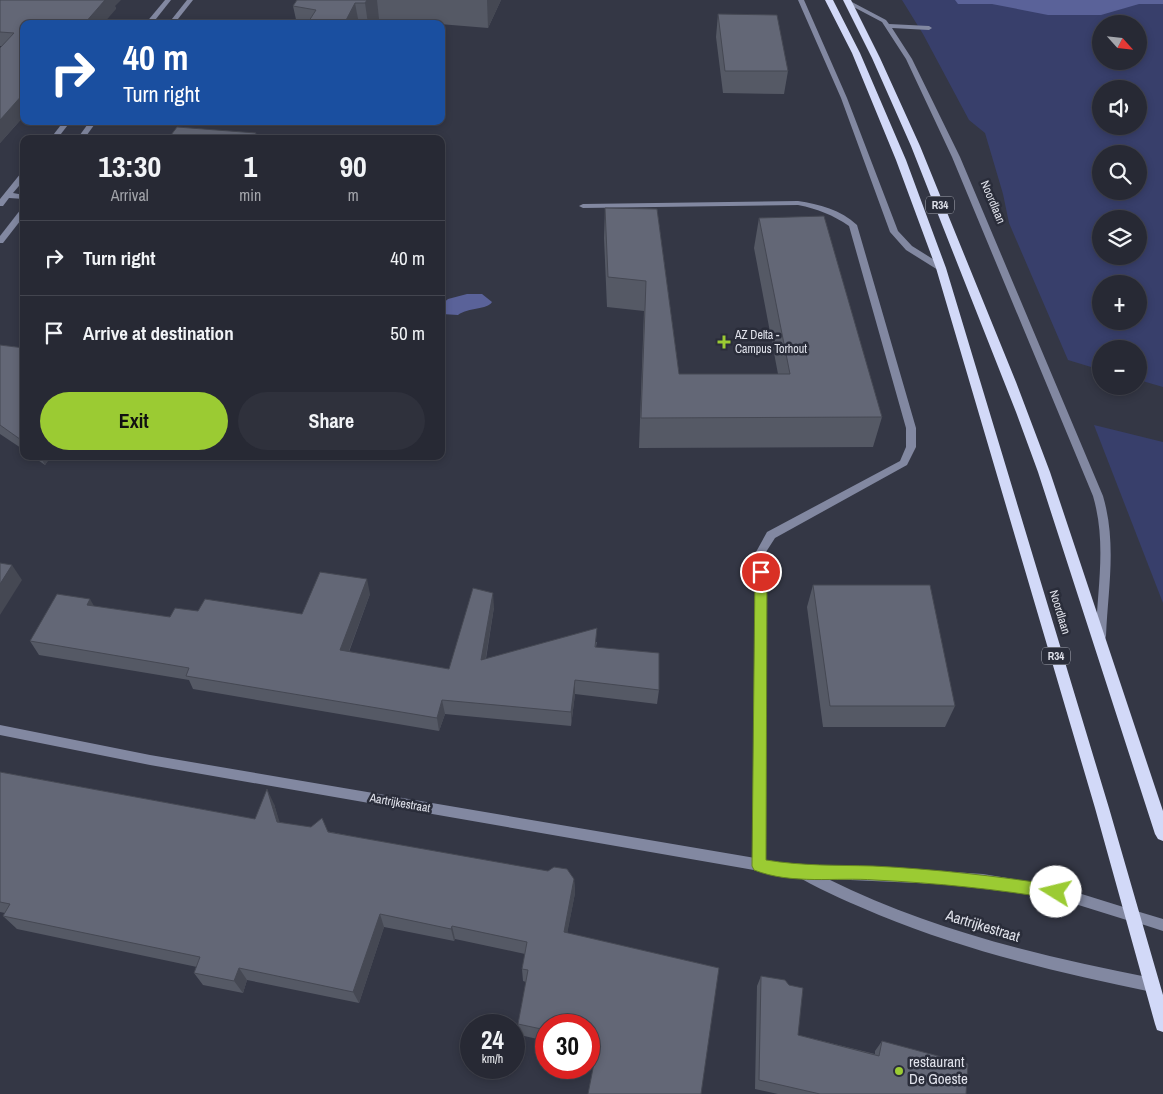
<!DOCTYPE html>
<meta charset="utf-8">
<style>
body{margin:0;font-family:"Archivo Narrow",sans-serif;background:#2f313c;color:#f1f3f6;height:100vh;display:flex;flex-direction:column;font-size:19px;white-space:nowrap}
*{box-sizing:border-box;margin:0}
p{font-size:16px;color:#a4a6ac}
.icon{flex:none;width:28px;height:28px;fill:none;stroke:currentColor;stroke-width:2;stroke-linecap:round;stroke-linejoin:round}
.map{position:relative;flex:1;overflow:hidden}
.details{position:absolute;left:20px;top:135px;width:425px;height:325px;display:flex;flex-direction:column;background:#272934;border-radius:10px;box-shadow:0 2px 8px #0003,0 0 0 1px #43454f}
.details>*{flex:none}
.top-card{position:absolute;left:20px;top:20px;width:425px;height:105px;border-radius:10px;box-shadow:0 2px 8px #0003,0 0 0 1px #43454f;background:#1a4fa0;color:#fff;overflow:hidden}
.needle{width:32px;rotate:117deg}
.controls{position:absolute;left:1092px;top:15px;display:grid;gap:10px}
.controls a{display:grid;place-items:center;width:55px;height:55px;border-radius:50%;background:#272934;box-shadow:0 2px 8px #0003,0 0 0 1px #43454f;font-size:25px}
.speed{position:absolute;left:460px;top:1014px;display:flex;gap:10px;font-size:25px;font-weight:700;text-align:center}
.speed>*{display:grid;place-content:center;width:65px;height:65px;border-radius:50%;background:#272934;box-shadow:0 2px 8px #0003,0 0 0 1px #43454f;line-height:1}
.speed small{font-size:12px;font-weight:400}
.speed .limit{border:8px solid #d22;background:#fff;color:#111}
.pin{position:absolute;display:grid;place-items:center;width:42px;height:42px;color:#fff;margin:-21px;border:2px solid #fff;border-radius:50%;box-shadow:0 1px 5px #0007}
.me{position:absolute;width:55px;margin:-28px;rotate:279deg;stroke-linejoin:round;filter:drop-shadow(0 0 4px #0008)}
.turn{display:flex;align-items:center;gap:18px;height:105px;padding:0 20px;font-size:22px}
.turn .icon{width:65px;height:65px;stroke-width:2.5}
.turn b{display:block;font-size:35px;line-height:42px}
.eta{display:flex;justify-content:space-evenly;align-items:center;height:85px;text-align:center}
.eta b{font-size:30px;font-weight:800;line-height:35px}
.primary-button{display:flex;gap:10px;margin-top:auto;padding:10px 20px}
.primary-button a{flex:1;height:58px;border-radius:30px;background:#9bcb33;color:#111;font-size:20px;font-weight:800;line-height:58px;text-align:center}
.primary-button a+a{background:#2f313c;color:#f1f3f6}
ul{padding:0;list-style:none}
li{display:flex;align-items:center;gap:15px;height:75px;padding:0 20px;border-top:1px solid #43454f}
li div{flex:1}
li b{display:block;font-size:19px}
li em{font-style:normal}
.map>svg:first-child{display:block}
.green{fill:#383f6b;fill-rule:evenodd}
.water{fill:#5a6299}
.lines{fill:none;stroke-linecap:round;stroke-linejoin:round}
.service{fill:#8288a1;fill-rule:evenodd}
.minor{fill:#8288a1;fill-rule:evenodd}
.tertiary{fill:#8288a1;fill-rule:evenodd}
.primary{fill:#d2d9f8;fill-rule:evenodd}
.wall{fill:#555965}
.shaded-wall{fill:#454853}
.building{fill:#636776;stroke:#454853}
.route{fill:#9bcb33;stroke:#658421}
.poi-dot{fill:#9bcb33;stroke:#2a2d3a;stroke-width:2}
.labels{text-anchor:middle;stroke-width:5;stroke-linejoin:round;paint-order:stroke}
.shield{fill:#2a2d3a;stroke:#a9acb6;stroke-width:1}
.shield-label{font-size:11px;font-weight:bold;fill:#e0e2eb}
.street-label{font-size:12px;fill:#e0e2eb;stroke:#2a2d3a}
.poi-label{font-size:12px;fill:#e0e2eb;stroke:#2a2d3a;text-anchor:start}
.near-street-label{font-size:15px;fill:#e0e2eb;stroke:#2a2d3a}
.near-poi-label{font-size:15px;fill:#e0e2eb;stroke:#2a2d3a;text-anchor:start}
</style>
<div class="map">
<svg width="1163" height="1094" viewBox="0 0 1163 1094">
<rect width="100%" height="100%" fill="#343745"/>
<!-- green -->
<g class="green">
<path d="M902,0H1163V387L1139,380V349H1101V370L1068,360L1009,223L1003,194L985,133L969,120L923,34ZM1101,24H1139V61H1101ZM1101,89H1139V126H1101ZM1101,154H1139V191H1101ZM1101,219H1139V256H1101ZM1101,284H1139V321H1101Z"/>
<path d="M1094,425L1163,442V603Z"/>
</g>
<!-- water -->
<g class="water">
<path d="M955,0H1163V4H1139L1101,15H1048L992,4H958Z"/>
<path d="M467,294H482L492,302C487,310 469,307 458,315L442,314L441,305L448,299Z"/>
</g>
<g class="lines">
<!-- service -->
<path class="service" d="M798,201C819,204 841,210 857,225L916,428V447L907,465L775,538L766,552L765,866L763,870L759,872L755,870L753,866L756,552L767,532L900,461L906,447V428L849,226C833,215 818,209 798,205L583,208L579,206L583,204Z"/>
<!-- minor -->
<g class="minor">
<path d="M165,0H171L152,24H145Z"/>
<path d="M187,0H193L174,24H168Z"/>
<path d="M798,0H804L847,98L898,231L912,246L944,266V270H938L906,250L890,232L841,98Z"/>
<path d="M846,1H850L886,20L889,24L929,26L932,28L929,30L892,28L912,59L960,157L1103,496C1117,544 1108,588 1106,636L1105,639L1101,640L1097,639L1096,636C1097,588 1107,544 1093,496L952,157L906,59L882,22L846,3Z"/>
<path d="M64,121H71L57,139H50Z"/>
<path d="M90,121H97L84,139H77Z"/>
<path d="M21,173H24V180L13,193L24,195V199L9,198L3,206H0V199Z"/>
<path d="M21,209H24V216L3,243H0V236Z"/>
<path d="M0,725L150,755L802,866L923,870L983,874L1056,886L1133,910L1137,912L1139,916L1137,920L1133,922L1056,898L983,886L828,879C931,930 1040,956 1152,978L1157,980L1159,985L1157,990L1152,992C1059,973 967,951 879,915C853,904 825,892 800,878L150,765L0,735Z"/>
</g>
<!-- tertiary -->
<path class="tertiary" d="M1133,910L1163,919V931L1129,920L1127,916L1129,912Z"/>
<!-- primary -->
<g class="primary">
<path d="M825,0H833L860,53L906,160L946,268L1109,808L1163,995V1032L1157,1030L1155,1024L1095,808L936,268L896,160L852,53Z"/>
<path d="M843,0H851L880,58L920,146L1016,382L1050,472L1163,811V841L1158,839L1155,834L1038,472L1016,412L911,146L872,58Z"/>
</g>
</g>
<!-- wall -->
<g class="wall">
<path d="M0,0L115,6L116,9L24,24V116L0,143L1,46H0Z"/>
<path d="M297,0H501L488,28L379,19L377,24H297L293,6Z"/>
<path d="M718,14L788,71L784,94L723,93L716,37Z"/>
<path d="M605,208L657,209L679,374H778L754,248L759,218L882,417L873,447L639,448L644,311L607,307L604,238Z"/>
<path d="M0,345L24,348V450L0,434Z"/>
<path d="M32,456H51L45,465Z"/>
<path d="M813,585L955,706L945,727H823L807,607Z"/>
<path d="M370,594L349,652L449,669L494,607L486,659L597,642L596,647L659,690L657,704L575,694L571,726L445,714L439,731L193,689L189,680L39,655L30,641L94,606L170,617L198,611L302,614Z"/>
<path d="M0,772L255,819L274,804L279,822L574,879L575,893L567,933L719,968L593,1068L589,1067V1025H546V1041L520,1035L518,1024L526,982L523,981L522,969L525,954L455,939L454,941L384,927L359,1003L247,980L243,993L203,985L194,973L197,967L17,929L3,916L5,913L0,912Z"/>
<path d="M761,976L798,1035L875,1054V1051L882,1041L966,1094H778L755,1089L757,986Z"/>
</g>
<!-- shaded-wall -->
<g class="shaded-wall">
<path d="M105,0H121L115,6L116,9L103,24H84Z"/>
<path d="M367,0H377L379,19L377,24H368L365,3Z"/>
<path d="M487,0H501L488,28Z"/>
<path d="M355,3L359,24H344Z"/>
<path d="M24,93V116L0,143V120Z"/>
<path d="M256,133L258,139H253Z"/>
<path d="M40,456H51L45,465Z"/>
<path d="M12,565L22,580L0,615V584Z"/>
<path d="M367,579L370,594L344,664L340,650Z"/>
<path d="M493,593L494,607L483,674L481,660Z"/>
<path d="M90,599L98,613L87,605Z"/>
<path d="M575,680V694L571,726V712Z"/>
<path d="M442,700L445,714L439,731L437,718Z"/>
<path d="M267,789L274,804L284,836L277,822Z"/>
<path d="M574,879L575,893L565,945L564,932Z"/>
<path d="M380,914L384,927L359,1003L353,992Z"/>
<path d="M452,926L455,939L454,941L451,929Z"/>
<path d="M239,968L247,980L243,993L234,981Z"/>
</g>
<!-- building -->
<g class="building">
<path d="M0,0H105L84,24H24V93L0,120V48L14,33L0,32Z"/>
<path d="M297,0H367L365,3H355L344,24H307L316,10L293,6Z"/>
<path d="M718,14L777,15L788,71H725Z"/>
<path d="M177,127L256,133L253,139H168Z"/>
<path d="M605,208L657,209L679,374H790L759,218L824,216L882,417L641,418L646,281L608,277Z"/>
<path d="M0,345L24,348V442L0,425Z"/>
<path d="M0,563L12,565L0,584Z"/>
<path d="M320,572L367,579L340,650L449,669L473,588L493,593L481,660L597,628L595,647L659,653V690L575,680L571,712L442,700L437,718L186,676L189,668L30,641L57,594L90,599L87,605L170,617L175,608L198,611L205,599L302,614Z"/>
<path d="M813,585H930L955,706H830Z"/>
<path d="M0,772L255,819L267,789L277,822L311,827L322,818L328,832L548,871L554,867L567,869L574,879L564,932L719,968L701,1094H588L595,1058L589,1056V1025H546V1030L518,1024L528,970L522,969L527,942L452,926L451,929L380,914L353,992L239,968L234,981L194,973L200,957L3,916L10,904L0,902Z"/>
<path d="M761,976L785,980L789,985L803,988L798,1035L879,1056L882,1041L968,1064L966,1094H820L759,1080Z"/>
</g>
<!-- route -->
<path class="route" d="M761,567L767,572L766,860C802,866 837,865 873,866C935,869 995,876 1056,885L1061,887L1063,892L1061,897L1056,899C996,889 936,883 875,880C836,877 792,885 754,870L752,866L755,572Z"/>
<!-- markers -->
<g class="poi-dot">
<path d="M721.5 334.5h5v5h5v5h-5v5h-5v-5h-5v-5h5z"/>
<circle cx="899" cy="1071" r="5"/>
</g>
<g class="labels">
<!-- shield labels -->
<g class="shield">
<rect x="926" y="196.5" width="28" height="17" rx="4"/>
<rect x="1042" y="647.5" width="28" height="17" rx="4"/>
</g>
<g class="shield-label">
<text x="940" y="209">R34</text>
<text x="1056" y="660">R34</text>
</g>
<!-- street labels -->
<g class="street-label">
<text transform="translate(993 202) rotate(67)" y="4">Noordlaan</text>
<text transform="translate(1060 612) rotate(73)" y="4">Noordlaan</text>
<text transform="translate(400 803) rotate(10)" y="4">Aartrijkestraat</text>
</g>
<!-- poi labels -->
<g class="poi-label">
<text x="735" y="339">AZ Delta -<tspan x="735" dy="14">Campus Torhout</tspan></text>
</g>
<!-- near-street labels -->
<g class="near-street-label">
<text transform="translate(983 926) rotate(17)" y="5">Aartrijkestraat</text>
</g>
<!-- near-poi labels -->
<g class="near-poi-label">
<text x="909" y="1067">restaurant<tspan x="909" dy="17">De Goeste</tspan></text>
</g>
</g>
</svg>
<div class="controls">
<a><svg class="needle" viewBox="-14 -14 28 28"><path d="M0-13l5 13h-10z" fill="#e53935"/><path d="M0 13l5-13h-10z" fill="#a4a6ac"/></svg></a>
<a><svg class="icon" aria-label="sound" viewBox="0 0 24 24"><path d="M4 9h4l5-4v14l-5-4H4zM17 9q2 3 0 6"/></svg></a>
<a><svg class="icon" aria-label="search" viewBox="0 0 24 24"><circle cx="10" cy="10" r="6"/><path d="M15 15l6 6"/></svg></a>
<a><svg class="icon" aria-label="layers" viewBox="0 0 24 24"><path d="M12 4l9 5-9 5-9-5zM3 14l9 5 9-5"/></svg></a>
<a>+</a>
<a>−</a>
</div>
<div class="speed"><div>24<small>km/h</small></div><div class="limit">30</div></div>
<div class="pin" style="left:761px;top:572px;background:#d93025"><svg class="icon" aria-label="arrive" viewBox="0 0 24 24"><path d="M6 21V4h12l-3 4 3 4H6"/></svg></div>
<svg class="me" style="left:1056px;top:892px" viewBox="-20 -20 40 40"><circle r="19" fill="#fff"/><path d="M0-13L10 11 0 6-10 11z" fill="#9bcb33"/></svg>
<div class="top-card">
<div class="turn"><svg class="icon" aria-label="right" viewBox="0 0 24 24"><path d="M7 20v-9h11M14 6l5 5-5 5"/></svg><div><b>40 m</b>Turn right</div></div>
</div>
<section class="details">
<div class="eta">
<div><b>13:30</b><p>Arrival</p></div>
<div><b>1</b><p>min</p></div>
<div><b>90</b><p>m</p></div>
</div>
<ul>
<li><svg class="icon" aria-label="right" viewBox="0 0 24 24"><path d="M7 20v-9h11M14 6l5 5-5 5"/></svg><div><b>Turn right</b></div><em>40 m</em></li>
<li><svg class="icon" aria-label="arrive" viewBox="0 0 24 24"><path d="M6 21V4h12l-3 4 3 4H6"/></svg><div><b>Arrive at destination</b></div><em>50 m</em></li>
</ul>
<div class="primary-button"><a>Exit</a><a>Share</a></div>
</section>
</div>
